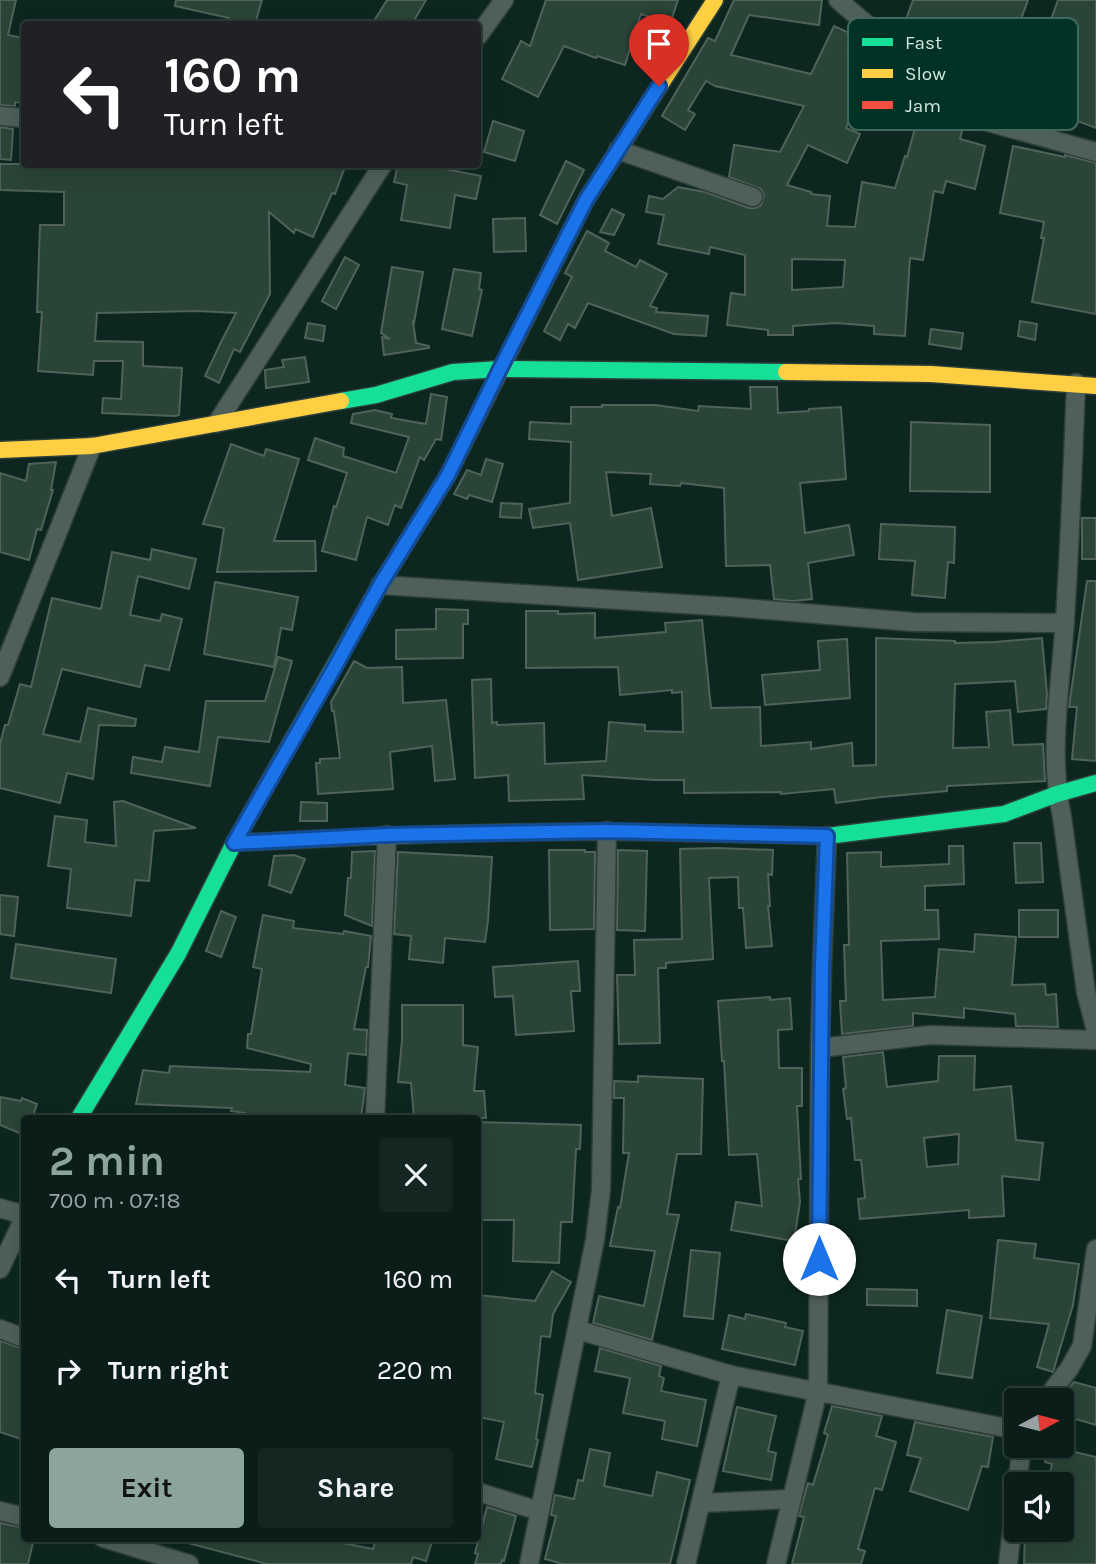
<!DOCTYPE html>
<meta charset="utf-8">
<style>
body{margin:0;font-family:Karla,sans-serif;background:#132621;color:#f1f3f6;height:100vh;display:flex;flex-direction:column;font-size:26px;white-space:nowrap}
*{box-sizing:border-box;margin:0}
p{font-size:23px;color:#99a2a2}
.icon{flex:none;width:38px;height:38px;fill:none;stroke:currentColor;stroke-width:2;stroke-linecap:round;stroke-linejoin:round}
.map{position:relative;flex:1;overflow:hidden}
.side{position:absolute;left:21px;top:1115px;width:460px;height:427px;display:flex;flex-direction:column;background:#0a1d18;border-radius:7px;box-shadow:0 7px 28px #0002,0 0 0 2px #2a3b37}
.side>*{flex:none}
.hud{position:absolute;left:21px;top:21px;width:460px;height:147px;border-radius:7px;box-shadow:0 7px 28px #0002,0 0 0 2px #2a3b37;background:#202124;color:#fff;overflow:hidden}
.needle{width:46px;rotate:83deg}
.controls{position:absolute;left:1004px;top:1388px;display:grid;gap:14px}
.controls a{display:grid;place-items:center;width:70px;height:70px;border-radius:7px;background:#0a1d18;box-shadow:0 7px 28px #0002,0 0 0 2px #2a3b37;font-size:35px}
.pin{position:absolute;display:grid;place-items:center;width:60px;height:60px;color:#fff;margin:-72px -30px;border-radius:50% 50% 50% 0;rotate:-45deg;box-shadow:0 0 7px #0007}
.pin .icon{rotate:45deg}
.me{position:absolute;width:77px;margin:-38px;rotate:0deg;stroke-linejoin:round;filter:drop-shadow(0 0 5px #0008)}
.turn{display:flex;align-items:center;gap:24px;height:147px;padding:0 28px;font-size:32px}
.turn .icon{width:91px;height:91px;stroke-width:2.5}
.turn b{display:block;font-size:49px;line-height:60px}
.round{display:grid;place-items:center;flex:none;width:74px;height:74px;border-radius:7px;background:#132621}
.headline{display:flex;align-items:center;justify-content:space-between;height:119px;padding:0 28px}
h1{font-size:42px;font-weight:700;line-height:52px;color:#8ca49c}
.action{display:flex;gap:14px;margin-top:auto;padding:14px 28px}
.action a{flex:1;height:80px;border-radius:7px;background:#8ca49c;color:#111;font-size:28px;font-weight:700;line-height:80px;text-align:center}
.action a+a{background:#132621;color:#f1f3f6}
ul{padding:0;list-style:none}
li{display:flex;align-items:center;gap:21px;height:91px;padding:0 28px}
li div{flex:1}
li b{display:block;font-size:26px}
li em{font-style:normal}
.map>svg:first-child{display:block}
.building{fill:#2a4437;stroke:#50625a;stroke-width:2;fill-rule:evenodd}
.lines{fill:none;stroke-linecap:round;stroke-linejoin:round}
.street-casing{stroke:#2e3f3a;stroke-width:21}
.fast-casing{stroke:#2e3f3a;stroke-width:19}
.slow-casing{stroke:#2e3f3a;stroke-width:19}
.jam-casing{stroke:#2e3f3a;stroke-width:19}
.street{stroke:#4f605b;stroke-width:18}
.fast{stroke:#16e098;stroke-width:16}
.slow{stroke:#ffcf43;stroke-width:16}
.jam{stroke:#f24e42;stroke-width:16}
.route-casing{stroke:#114b97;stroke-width:18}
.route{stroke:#1a73e8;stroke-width:12}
.key{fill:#023225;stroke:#40685c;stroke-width:2}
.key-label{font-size:19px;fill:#d0e7de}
</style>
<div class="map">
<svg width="1096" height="1564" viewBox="0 0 1096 1564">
<rect width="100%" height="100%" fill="#0d2720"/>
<!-- building -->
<g class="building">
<path d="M0,0H16L8,35L24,38V103L15,102V106L0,105Z"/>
<path d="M176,0H262L255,24H228L229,18L175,6Z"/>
<path d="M387,0H426L412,24H372Z"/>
<path d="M546,0H678L670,24L641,14L625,65L597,56L596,58L564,46L538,97L502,79L521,41L530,46Z"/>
<path d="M734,0H822L819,25L749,15L731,55L811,74L834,26L854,35L848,48L882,64L878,74L911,88L901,112L860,94L846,128L860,134L847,163L808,145L787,185L811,192V194L830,196L827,226L855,227L862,182L895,188L905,156L907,157L919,114L963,127L960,139L985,146L975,189L946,181L943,193L934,191L923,260L910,258L905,336L874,334V326L836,323L793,326V335H768V330L727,325L731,293L745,295V255L710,247L709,254L658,244L664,215L646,212L649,196L663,199L678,187L705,192L749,208H756L761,205L764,196L761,189L729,177L734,145L780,152L804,106L715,86L706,81L688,110L695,114L685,130L662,116L708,38L715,41ZM792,259L845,260L843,287L792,290Z"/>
<path d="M913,0H1028L1016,33L1043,42L1058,0H1096V128L1022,100L1030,57L1008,52L1002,77L972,67L981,42L938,29L934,39L903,28Z"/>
<path d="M493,121L524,131L515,161L484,152Z"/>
<path d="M0,127L13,129L11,160L0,159Z"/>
<path d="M1013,146L1065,157V155L1096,163V314L1032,302L1044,238H1041L1044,222L1000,213Z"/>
<path d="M566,161L584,170L557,224L540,215Z"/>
<path d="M0,164H195V167L346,164L335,194L332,193L313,237L295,229L294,233L269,212L270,294L240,352L234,349L219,383L205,376L221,342L236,313L198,311L97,313L95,341L143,342V366L182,368L179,415L175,416L102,413L103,398L121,399L123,361H94L93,375L38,371L42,312H37L40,225H64V192L0,190Z"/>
<path d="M398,164H446L445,169L481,176L476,199L455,195L450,228L401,220L407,185L394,182Z"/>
<path d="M612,209L624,215L614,235L600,232Z"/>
<path d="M525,218L526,251L494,252L493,219Z"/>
<path d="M587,231L609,243L605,251L636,267L640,260L667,274L650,306L657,308L656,312L708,316L706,336L674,334L588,303L575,328L568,324L560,340L544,331L572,277L565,273Z"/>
<path d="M345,257L359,265L336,309L322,301Z"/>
<path d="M392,267L423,272L414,323L413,322L416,343L429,346V348L384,355L382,337L390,339L381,333Z"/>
<path d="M454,269L481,273L479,289L482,290L472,336L442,329Z"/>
<path d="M1020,321L1037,324L1035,340L1018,336Z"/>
<path d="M308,323L325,326L323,341L305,338Z"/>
<path d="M931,329L963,333L961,349L929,344Z"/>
<path d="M305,357L309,382L266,388L265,370L284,367L282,360Z"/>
<path d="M750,387H777L778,413L809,411V409L841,407L846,479L800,483L805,533L849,525L854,555L808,563L812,599L792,601L774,599L770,565L726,566L724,488L681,483L680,486L650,484L651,474L606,472L612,516L651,508L662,567L578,580L570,523L533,528L529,509L570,503L571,442L529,439L530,422L571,424V407H602V405H655L698,411L699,406L751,409Z"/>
<path d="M431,394L447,397L441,440L436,439L424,460L420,457L401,508L395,505L388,525L367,517L356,560L322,551L334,506L336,507L347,473L308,460L315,438L344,448L343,456L396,473L409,437L351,423L353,414L375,410L392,414L391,418L426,424Z"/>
<path d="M911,422L990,425V492L910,491Z"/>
<path d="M231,444L264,456L266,449L299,459L274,541H315L316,571L217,572L224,528L203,524Z"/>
<path d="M486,459L503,464L492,502L469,495L467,499L454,494L467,470L481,475Z"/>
<path d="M56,462L51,490H53L41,530L37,529L29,560L0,552V473L26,481L29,464Z"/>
<path d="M501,503L522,504L521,518L500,517Z"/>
<rect x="1082" y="518" width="14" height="41"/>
<path d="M881,524L955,527L954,563L948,562L945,598L912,595L915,561L879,559Z"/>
<path d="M152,549L196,559L189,589L138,576L130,615L160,621L162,614L182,619L169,670L145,665L140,687L62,669L43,734L80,742L88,708L136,719L135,726L99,725L93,779L67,773L60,803L0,788V744L5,725H8L20,684L31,687L52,598L101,609L112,552L150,560Z"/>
<path d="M1087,581H1096V761L1072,759L1077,707H1069Z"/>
<path d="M215,582L298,597L292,630L281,628L274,667L204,654Z"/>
<path d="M436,609L468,610V624H463V658L396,659V630L436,629Z"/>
<path d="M526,611H558V614L595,613V638L666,632L665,623L702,620L711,708L760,707L761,746L811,742V749L852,743L853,766L876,765V638L955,641V643L995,642L1042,638L1047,694L1046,709L1018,712L1015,681L955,684L953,748L989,747L986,712L1010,710L1013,745L1043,744L1045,781L947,786V791L881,797L836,803L834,789L781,794V792L684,793V780H654L582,775L584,799L509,801L508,775L475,778L472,680L491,679L492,723L497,722V725L544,723L545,764L606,761L609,722L645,725V731L683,732L682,692L672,693V690L620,695L618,667L526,668Z"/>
<path d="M847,639L850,698L765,705L762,675L820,670L818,641Z"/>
<path d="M278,657L292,661L269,742L218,737L210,786L131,773L133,757L162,762L165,747L199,752L206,701H265Z"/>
<path d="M354,661L367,668L402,667L403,703L446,700L455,779L435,781L432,746L390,752L393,789L318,794L316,763H320V759L340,758L334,711H332L331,702Z"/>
<path d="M123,801L196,828L154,831L149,881L135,880L131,916L67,908L71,869L48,866L55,816L87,820L85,842L116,846L114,802Z"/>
<path d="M301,802L327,803V821H300Z"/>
<path d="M1014,843H1041L1043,882L1016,883Z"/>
<path d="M949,846H963L964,884L925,886V910H938L939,939L881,941L883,1000L935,997L939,949L974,952L975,934L1016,937L1012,985L1045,984L1046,995L1056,994L1058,1027L1016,1026L1015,1014L964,1008V1018L913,1013V1026L842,1034L840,1001H846L844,945H849L847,853L881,852V867L949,864Z"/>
<path d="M717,848L773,850L772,875L768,874L770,906H768L772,946L746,948L743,908H739L738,877L709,878L713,959L666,963V968H658L660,1043L619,1044L617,975H635L634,940L682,939L680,849Z"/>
<path d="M549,850H585V852H595L594,929L550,930Z"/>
<path d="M618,850L647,851L645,931L617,930Z"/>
<path d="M375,851L372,926L345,915L348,878H351L352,852Z"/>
<path d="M398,852L492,857L488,921L485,942L445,938L443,963L409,959L411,936L394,934Z"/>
<path d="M294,855L305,859L291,893L269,885L274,856Z"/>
<path d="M0,895L18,897L14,936L0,934Z"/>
<rect x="1019" y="910" width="39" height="27"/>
<path d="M221,911L236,917L221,957L206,951Z"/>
<path d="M263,915L294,921L293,928L343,934L344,931L371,936L368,967H366L354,1029L367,1030L366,1055L348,1053L345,1085L365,1088L361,1118H245V1113L231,1111L232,1108L136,1104L143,1070L169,1073L170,1066L310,1072L311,1064L247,1048L248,1034H251L262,969L253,967Z"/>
<path d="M16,944L116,959L111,993L11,978Z"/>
<path d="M578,961L580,991H571L574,1031L516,1035L513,996L495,997L493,967Z"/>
<path d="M770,997V1000L790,998L792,1029L778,1030L779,1068H802V1106H797L801,1179H798L800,1202L794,1241L731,1230L736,1202L762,1206L757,1154L729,1155L724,1061H722L718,1001Z"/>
<path d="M402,1005H463V1045L478,1047L474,1091H484L486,1118H414L411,1083L398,1082L402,1040Z"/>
<path d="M883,1052L887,1087L938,1081L939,1056H975L974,1090L1011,1086L1016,1140L1043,1143L1039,1180L1002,1176L1004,1216L969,1218V1210L860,1219L858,1199L865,1198L861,1160H855L851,1118L847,1119L843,1089L846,1088L843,1057ZM959,1134L958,1164L927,1167L924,1138Z"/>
<path d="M638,1076L703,1079L701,1154H677L667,1214L679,1215L652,1340L593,1323L599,1296L644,1306L655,1251L610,1246L618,1207L620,1208L629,1153H623L624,1098H614V1081L638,1082Z"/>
<path d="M0,1097L21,1101L22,1098L37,1104L32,1118H24V1135L0,1125Z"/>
<path d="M478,1122L581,1125L580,1149H576L572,1222H561L559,1263L513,1261L514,1220H478Z"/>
<path d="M998,1240L1036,1244L1034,1258L1079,1264L1073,1305L1053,1372L1037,1367L1049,1324L990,1318Z"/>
<path d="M691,1250L720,1253L713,1319L684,1316Z"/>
<path d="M552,1271L571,1282L553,1314L550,1337L541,1336L535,1393L543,1395L536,1439L538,1440L532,1467L496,1459L504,1422L478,1417V1295L535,1301Z"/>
<path d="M867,1289L917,1290V1306L867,1305Z"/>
<path d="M947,1310L982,1316L972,1378L937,1373Z"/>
<path d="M746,1314L786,1323L785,1327L803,1331L795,1365L722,1349L729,1315L745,1319Z"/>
<path d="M0,1341L24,1349V1440L0,1432Z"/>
<path d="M600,1348L661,1366L659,1376L664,1378L661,1391L706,1400L697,1446L662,1439L665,1421L623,1413L630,1378L595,1371Z"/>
<path d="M1074,1382L1096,1388V1425L1062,1415V1400H1059Z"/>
<path d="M832,1406L882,1416L876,1436L896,1442L882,1490L875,1488L858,1549L865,1551L861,1564H792L804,1517L799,1516L803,1500L808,1483L813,1485L828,1435L824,1433Z"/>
<path d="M737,1407L776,1416L768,1451L776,1453L771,1480L723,1471Z"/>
<path d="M915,1422L993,1437L988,1467L982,1466L968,1510L910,1491L921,1458L907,1455Z"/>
<path d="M1049,1446L1096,1457V1564H1024L1025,1530H1062V1484H1048L1052,1464L1045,1462Z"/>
<path d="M590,1449L610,1453L604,1486L652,1496L657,1472L690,1480L670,1564H563L545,1559L556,1516L551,1515L555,1495L574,1499L578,1480L583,1481Z"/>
<path d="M487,1507L516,1516L504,1561L502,1560L501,1564H475L478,1554L475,1553Z"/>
<path d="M0,1523L24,1528V1538H34L28,1564H0Z"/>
<path d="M189,1538H318L373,1549L376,1538H433L426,1561L413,1557L411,1564H267L188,1543Z"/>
</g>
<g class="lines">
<!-- street casing -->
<g class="street-casing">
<g id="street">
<path d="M838,0L949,94L988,122L1096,152"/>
<path d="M478,36L504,0"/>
<path d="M0,116L24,118"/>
<path d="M618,150L753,197"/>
<path d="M1076,383C1073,462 1070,541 1065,619C1061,685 1048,752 1062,817L1086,992L1096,1031"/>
<path d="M217,423L383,164"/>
<path d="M380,585L731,607L913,622L1065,623"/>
<path d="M0,677L92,446"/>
<path d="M820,1048L930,1035L1096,1040"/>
<path d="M375,1118L387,835"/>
<path d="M0,1208L24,1215"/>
<path d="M0,1269L24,1218"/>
<path d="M0,1329L24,1338"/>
<path d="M578,1330L731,1375L1017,1430"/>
<path d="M1045,1400L1069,1369L1082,1346L1096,1249"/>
<path d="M1017,1484L1022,1446"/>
<path d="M478,1492L539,1511"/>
<path d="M701,1503L792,1499"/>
<path d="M0,1511L24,1517"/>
<path d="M103,1538L189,1564"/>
<path d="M529,1564L595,1240L601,1190L607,831"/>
<path d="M686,1564L731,1375"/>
<path d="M776,1564L818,1391L820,1048L822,966L827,836"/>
<path d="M1008,1564L1017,1487"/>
</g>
</g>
<!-- fast casing -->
<g class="fast-casing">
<g id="fast">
<path d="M341,401L376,395L453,372L500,369L786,372"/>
<path d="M687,833L827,836L1004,814L1057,794L1096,783"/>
<path d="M79,1118L178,954L234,843L380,585L432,501"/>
</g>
</g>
<!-- slow casing -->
<g class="slow-casing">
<g id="slow">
<path d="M546,279L586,200L715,0"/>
<path d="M786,372L931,374L1096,386"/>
<path d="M0,450L92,446L341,401"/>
<path d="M234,843C385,835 536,829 687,833"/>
</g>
</g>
<!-- jam casing -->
<g class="jam-casing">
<path id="jam" d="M432,501L448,475L546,279"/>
</g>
<!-- street -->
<use href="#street" class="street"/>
<!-- fast -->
<use href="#fast" class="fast"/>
<!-- slow -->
<use href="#slow" class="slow"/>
<!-- jam -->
<use href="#jam" class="jam"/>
</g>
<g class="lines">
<!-- route casing -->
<g class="route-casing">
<path id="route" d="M659,86L586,200L500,369L448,475L380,585L332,672L234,843L387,835L607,831L827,836L822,966L819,1259"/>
</g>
<!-- route -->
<use href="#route" class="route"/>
</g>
<!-- legend -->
<rect x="848" y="18" width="230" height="112" rx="10" class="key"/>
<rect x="862" y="38" width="31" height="8" fill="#16e098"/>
<rect x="862" y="69" width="31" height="9" fill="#ffcf43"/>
<rect x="862" y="101" width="31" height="8" fill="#f24e42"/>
<g class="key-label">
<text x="905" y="49">Fast</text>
<text x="905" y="80">Slow</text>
<text x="905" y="112">Jam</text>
</g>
</svg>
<div class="controls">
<a><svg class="needle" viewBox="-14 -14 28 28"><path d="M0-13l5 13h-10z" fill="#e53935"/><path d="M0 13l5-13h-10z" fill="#99a2a2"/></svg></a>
<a><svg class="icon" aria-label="sound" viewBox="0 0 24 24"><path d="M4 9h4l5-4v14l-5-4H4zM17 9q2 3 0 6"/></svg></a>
</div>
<div class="pin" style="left:659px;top:86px;background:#d93025"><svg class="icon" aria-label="arrive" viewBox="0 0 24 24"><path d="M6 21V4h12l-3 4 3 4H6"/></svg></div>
<svg class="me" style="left:819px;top:1259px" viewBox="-20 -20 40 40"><circle r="19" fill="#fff"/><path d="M0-13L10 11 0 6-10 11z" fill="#1a73e8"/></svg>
<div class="hud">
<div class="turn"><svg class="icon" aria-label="left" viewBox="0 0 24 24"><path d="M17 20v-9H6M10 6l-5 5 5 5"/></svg><div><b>160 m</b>Turn left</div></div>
</div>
<section class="side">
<div class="headline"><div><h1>2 min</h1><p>700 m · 07:18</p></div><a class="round"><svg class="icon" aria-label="close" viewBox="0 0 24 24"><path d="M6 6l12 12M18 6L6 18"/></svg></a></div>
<ul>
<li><svg class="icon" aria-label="left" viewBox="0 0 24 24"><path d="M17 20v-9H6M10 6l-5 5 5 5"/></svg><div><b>Turn left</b></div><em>160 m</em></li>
<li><svg class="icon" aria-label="right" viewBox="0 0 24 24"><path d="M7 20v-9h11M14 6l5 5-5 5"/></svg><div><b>Turn right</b></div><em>220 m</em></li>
</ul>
<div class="action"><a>Exit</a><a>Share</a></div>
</section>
</div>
